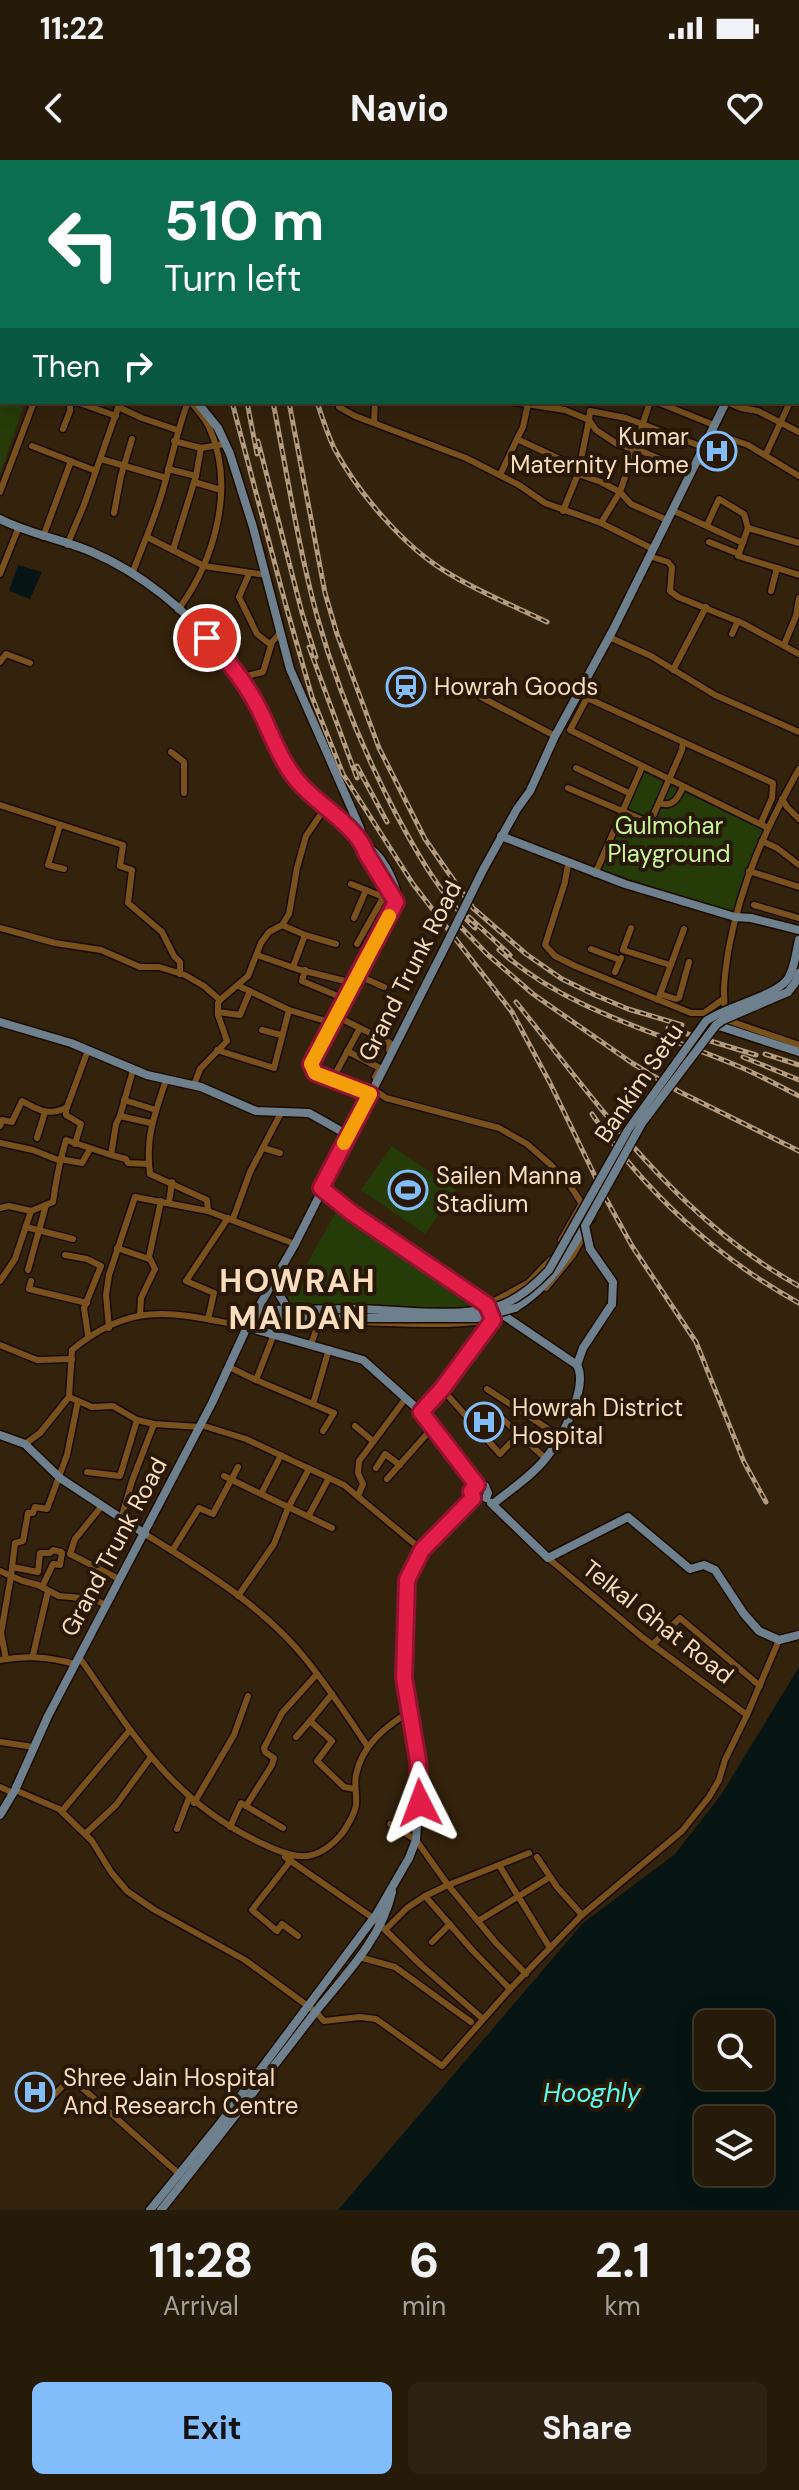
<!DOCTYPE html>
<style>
body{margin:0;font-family:"DM Sans",sans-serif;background:#2e2312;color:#f1f3f6;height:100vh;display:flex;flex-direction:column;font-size:30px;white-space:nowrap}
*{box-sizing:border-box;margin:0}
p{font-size:26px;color:#a4a19c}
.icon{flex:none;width:44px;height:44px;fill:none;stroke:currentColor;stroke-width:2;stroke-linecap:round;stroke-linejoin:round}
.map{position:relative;height:2050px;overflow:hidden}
.panel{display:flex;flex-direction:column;background:#261a09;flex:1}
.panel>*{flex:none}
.guide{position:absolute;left:0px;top:0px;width:800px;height:244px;box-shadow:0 4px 20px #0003,0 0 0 2px #42382a;background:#0b6e4f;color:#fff;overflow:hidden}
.fabs{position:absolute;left:694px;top:1850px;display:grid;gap:16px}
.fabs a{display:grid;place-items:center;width:80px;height:80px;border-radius:12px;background:#261a09;box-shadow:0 4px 20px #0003,0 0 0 2px #42382a;font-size:40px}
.pin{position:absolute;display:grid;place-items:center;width:68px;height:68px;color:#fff;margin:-34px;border:4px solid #fff;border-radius:50%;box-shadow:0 2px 8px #0007}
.me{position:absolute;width:88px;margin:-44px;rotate:357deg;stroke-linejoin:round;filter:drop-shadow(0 0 6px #0008)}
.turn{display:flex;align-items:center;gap:28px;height:168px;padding:0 32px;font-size:36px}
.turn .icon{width:104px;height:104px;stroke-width:2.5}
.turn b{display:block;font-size:56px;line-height:68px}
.then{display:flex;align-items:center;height:76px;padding:0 32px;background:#0003;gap:16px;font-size:30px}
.eta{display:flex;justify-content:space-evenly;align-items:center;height:136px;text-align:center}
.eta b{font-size:48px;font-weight:700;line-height:56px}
.cta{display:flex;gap:16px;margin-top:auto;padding:16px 32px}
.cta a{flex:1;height:92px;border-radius:12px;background:#81bdfa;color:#111;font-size:32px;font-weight:700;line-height:92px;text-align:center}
.cta a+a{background:#2e2312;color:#f1f3f6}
.status{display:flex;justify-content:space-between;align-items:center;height:56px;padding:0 40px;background:#261a09;direction:ltr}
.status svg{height:22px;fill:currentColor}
header{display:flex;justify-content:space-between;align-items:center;height:104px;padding:0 32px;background:#261a09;font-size:36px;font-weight:700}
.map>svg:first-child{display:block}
.green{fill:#263c08}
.water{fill:#061514;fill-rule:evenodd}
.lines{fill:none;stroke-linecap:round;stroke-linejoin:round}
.minor-casing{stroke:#1a0a00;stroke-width:9}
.major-casing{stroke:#1a0a00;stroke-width:11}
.minor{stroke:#78511c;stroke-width:6}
.major{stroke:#6e808d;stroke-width:8}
.rail-casing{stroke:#b49c7f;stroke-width:5}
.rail{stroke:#281804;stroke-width:2;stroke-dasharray:6;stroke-linecap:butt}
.major-bridge-casing{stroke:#1a0a00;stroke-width:11;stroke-linecap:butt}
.major-bridge{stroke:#6e808d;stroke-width:8}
.route-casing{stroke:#92132f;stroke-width:20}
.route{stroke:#e11d48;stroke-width:14}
.slow{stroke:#f59e0b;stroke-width:14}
.labels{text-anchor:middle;stroke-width:8;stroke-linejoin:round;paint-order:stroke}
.poi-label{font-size:24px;fill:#faddbd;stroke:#281804;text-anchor:start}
.park-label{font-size:24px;fill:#c6f696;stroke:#281804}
.street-label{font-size:24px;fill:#faddbd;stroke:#281804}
.water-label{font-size:26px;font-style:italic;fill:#58fbf2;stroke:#281804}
.district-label{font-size:32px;font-weight:bold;letter-spacing:2px;fill:#faddbd;stroke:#281804}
</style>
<div class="status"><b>11:22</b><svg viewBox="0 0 49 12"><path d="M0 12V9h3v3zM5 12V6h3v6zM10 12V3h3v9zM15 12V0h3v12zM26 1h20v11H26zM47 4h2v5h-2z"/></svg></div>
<header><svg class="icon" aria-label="back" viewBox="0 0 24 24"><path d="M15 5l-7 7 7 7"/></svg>Navio<svg class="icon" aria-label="heart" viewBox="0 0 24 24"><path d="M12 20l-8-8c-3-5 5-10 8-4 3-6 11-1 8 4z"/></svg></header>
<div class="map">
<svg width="799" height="2050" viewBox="0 0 799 2050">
<rect width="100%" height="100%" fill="#33220c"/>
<!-- green -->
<g class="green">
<path d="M0,90L2,92V242H25L0,314Z"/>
<path d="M642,612L763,670L732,754L601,709Z"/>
<path d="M392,986L456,1030L425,1074L361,1030Z"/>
<path d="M336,1052L482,1147H299L287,1139Z"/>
</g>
<!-- water -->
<g class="water">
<path d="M18,405L42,412L30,439L9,431Z"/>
<path d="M799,1507V2050H338L583,1763L675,1694L721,1635ZM708,1864H760V1916H708ZM708,1960H760V2012H708Z"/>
</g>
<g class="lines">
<!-- minor casing -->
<g class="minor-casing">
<g id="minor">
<path d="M602,0H619"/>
<path d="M661,0L669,2"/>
<path d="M796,0L799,1"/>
<path d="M503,1L515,2"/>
<path d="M427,2V0"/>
<path d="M527,2L532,0"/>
<path d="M714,2L715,0"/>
<path d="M798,38L799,39"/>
<path d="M798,67L799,68"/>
<path d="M798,214V213"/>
<path d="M77,242L116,256"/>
<path d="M514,242L565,250L589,260L578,314L563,351"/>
<path d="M657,242L714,265"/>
<path d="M727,242L741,248L758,251L799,272"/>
<path d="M118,247L142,258L177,270"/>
<path d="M339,247L355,256L466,298L519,325L545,343L601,363L653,389"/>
<path d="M374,262L375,242"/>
<path d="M63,269L70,251V242"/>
<path d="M710,272L748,285L799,316"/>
<path d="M517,279L523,267L528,244"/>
<path d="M174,281L201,288L225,284"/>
<path d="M32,286L96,311"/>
<path d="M766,294L790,242"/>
<path d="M101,299L166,318"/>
<path d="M697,300L713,308"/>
<path d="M168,309L196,316"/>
<path d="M691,312L641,291L617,284L596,270L589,260L590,251L626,258L703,287"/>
<path d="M578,314L601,322L620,332L631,344L667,360"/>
<path d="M500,315L517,279L579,308"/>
<path d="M194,322L221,330"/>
<path d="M0,332L34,242"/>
<path d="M672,350L743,383"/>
<path d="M114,353L121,316L132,279"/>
<path d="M601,363L620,332L650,242"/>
<path d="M707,365L719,339L744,354L748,368"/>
<path d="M43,377L71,301"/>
<path d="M147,377L204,406L266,415"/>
<path d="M709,382L739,394"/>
<path d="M799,383L748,368L738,396L799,415"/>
<path d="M67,385L84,345L120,242"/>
<path d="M173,390L196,316L201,288"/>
<path d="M649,396L668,402L672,407L670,431L678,437L742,463L799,494"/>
<path d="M0,414L18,369"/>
<path d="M132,414C143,385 156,356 164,326C172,298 177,270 188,242"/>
<path d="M249,414L239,437L257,474L271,485"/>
<path d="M771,431L777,408"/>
<path d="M178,450C215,400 236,326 209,267C205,258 197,250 191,242"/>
<path d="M732,474L738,461"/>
<path d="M609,477L651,496L715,535L799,572"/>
<path d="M784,485L796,456L799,438"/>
<path d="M0,502L6,494L30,503"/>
<path d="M673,510L706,447"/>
<path d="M238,518L263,512L272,482L280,473"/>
<path d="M481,537L555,576"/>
<path d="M171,592L184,602V633"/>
<path d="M576,608L629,633"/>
<path d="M799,609C766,668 742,720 729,787C725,813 721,834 727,860L799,885"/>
<path d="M568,628L650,663L682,590L683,582"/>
<path d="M782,639L787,647L799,659"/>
<path d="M659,643C673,648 678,638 683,627"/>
<path d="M0,645L123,685L120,706L132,710L128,743L162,772L174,796L180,802V814"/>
<path d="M761,663L772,638L773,623L587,538L570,570L768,668"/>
<path d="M60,665L48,705L64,709"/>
<path d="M762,681L777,688L799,705"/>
<path d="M568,704L565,722L545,785L555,796L575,806L691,853H704L722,840"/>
<path d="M749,711L799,727"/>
<path d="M595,714L642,607"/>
<path d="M351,724L396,742"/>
<path d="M754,745L799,758"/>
<path d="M354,758L366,730"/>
<path d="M282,765L305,775L336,784"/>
<path d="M0,768L55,783L101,790L140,807H159L185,815L204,826L220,840"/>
<path d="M631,768L623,790L670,805"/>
<path d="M357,784L383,738"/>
<path d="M591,789L620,800"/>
<path d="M257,795L297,809L353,823"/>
<path d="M293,807L305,775"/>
<path d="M305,810L302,821L345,839"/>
<path d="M615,812L621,798"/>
<path d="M357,815L384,827"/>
<path d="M239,826L289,850L332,863"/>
<path d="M660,834L676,839L679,838L689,802"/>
<path d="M220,840L248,816L261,783L269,772L282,765L289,754L297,708L306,676L325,648"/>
<path d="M658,840L684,769"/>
<path d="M218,852L240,855L250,831"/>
<path d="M336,856L358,867"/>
<path d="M262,870L281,875"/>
<path d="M217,890L274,908L289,850"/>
<path d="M347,891L380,908L375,917L378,921"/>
<path d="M133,910L120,956L151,963"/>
<path d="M166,920C155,954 145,977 150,1014L207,1040L208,1051"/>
<path d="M332,920L360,868L390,883L389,890"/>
<path d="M194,925L200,909L227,881L218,855V843L220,840"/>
<path d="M373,929L386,938L499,968L527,984L551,1005L571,1027L592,1059"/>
<path d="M124,940L156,950"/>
<path d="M120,956L116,964L111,995L126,999L128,1003L149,1004"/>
<path d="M0,966L2,960L12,962L22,941C38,950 50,957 67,947"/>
<path d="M37,978L45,952"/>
<path d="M0,983L33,990L58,1000"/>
<path d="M75,984L81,964L66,955V950L88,890"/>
<path d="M263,988L280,993"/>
<path d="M60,999L82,1003L90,989"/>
<path d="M169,1042L172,1022"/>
<path d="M0,1048L9,1046L31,1051L15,1099L0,1121"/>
<path d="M31,1051L53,1042C56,1020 60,1000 66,980L111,995"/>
<path d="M233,1059L250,1012L282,951"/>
<path d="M26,1067L73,1079"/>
<path d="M561,1080L581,1045"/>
<path d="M117,1088L149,1099"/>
<path d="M65,1095L87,1099L101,1106L84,1148L88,1175"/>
<path d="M28,1110L46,1045"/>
<path d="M31,1121L29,1129L87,1143"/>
<path d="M546,1128L573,1095L586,1072"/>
<path d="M488,1147L487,1145L528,1123L550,1100"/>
<path d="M140,1155L141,1138L155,1109L149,1097L161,1041"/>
<path d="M208,1159L214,1133L186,1121L228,1058"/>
<path d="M356,1162C396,1163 472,1169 507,1155"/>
<path d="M109,1168L106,1135L109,1115L135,1037L208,1051L295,1084"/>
<path d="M274,1174L256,1220L334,1253L323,1271"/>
<path d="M311,1184L318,1165V1150"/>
<path d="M0,1185L37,1200L72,1199"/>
<path d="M229,1207L256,1220"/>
<path d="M442,1229L500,1294L519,1274L496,1253L476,1268"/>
<path d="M487,1229L559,1276"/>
<path d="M69,1237L92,1247L113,1246L137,1260L154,1264L200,1267"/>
<path d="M313,1244L329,1189"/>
<path d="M421,1252L442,1229L493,1160"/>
<path d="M201,1265L246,1279L344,1325L422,1390"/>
<path d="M355,1266L373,1281"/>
<path d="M519,1274L546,1299"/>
<path d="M25,1284L40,1273L69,1237L72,1190C133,1139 176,1153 247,1167"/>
<path d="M281,1295L261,1334L332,1368"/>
<path d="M376,1308L385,1294L400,1305"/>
<path d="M87,1312L120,1316L137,1260"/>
<path d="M224,1316L261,1334"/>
<path d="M387,1319L434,1266"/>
<path d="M358,1336L363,1324L358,1313L359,1301L406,1238"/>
<path d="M101,1347L75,1379L70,1394L119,1419"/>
<path d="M309,1355L329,1318"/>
<path d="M121,1359L132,1321L154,1264"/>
<path d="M145,1374C202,1409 266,1448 308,1502C329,1529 349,1558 368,1587"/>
<path d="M172,1391L199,1348L213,1354L238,1307"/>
<path d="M548,1398L642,1477L747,1555"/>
<path d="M12,1407L38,1412L40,1393H50L53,1390L61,1392"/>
<path d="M0,1411L11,1416L15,1383L23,1381L28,1353H33L35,1347L47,1349L67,1295L78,1241"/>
<path d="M42,1427L53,1404L60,1405L62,1393"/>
<path d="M238,1436L274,1384L288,1348L309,1309"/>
<path d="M652,1485L680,1458L760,1526"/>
<path d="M33,1495L48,1431"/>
<path d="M79,1497C134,1575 172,1642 263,1684C293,1698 313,1705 339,1677C345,1671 355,1653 356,1645C357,1635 354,1625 356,1615C362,1585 385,1567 409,1552"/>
<path d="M6,1499L1,1473L11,1416L23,1421L38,1425L59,1436L93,1439L106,1445"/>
<path d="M0,1500C27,1495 48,1497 75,1504"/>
<path d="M332,1534L310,1561L332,1581L317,1601L344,1627L355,1629"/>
<path d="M296,1577L310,1561"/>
<path d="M0,1582L34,1587"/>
<path d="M0,1627L13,1633"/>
<path d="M15,1630L59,1649L92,1681L111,1712L127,1731L153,1749L245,1800L316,1852L324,1861L360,1857L376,1859L442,1906L510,1829L582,1755L682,1671L709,1637L719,1620L725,1600L747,1555L779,1480"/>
<path d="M194,1643L234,1575L248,1536"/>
<path d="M246,1646L283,1668"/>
<path d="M62,1651L130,1570"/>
<path d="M390,1664L416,1680L448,1725L499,1705L550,1788"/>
<path d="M230,1667L241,1643L246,1646L272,1605L274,1598L265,1592L264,1588L282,1553L317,1514"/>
<path d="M177,1669L189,1638"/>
<path d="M85,1674L116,1645L151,1597"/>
<path d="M285,1697L373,1758L422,1806L483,1859"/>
<path d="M537,1697L557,1727L582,1755"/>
<path d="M291,1700L252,1750L277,1771L282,1764L298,1776"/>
<path d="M499,1705L529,1693"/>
<path d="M425,1736L448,1725L496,1783L526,1814"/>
<path d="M478,1761L550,1717"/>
<path d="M386,1769L407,1748L425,1736L473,1791L510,1829"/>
<path d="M432,1782L450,1764"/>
<path d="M359,1797L395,1807L471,1862"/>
<path d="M50,1939L71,1918L178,2013"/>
</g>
</g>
<!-- major casing -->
<g class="major-casing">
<g id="major">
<path d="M14,0L17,2"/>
<path d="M798,34L799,31"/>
<path d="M197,242L218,268L230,294L253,367L290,509L360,668L364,685C382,693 394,720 398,738L311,904L315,913L370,934"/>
<path d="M0,359C29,374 62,379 92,392C141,413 188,451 221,493C233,508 246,526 256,543C271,567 278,595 296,618C313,640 360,669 366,693L396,742"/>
<path d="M501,676L625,724L735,757L751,758L799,770"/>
<path d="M483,710L517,649L530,631L555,576L613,470L726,242"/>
<path d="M0,862L71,883L147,915L201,927L256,951L309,953L348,975"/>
<path d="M716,865L799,892"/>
<path d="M321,1028L352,1053L577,1205C589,1227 561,1280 546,1298C532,1316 510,1330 493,1344"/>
<path d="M276,1117L277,1131L288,1149"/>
<path d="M515,1148C548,1128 566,1099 585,1066"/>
<path d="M257,1150L362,1149"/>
<path d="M254,1155L318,1159L361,1158"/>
<path d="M247,1167L363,1200L421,1252L477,1325"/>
<path d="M577,1205L583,1188L612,1144"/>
<path d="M0,1275L25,1284L60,1318L145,1374"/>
<path d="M491,1343L548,1398L628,1357L690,1409L704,1405L715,1410L744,1454L759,1471L779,1480L799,1475"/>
<path d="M0,1655L15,1630L48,1556L212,1243L247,1167L295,1084L448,781"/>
<path d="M150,2050L222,1961L376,1755L409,1698L416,1680L420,1625L404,1518L407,1420L422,1390L473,1338L471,1331C474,1325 479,1323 485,1326L488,1333L486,1338"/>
<path d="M161,2050C212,1985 263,1921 313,1855C343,1817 381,1780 392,1732"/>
</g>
</g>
<!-- minor -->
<use href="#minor" class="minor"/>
<!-- major -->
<use href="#major" class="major"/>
<!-- rail casing -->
<g class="rail-casing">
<g id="rail">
<path d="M79,0L83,2"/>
<path d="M115,0L118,2"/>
<path d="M271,2V0"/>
<path d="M287,2V0"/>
<path d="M232,242L286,446L312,537L343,614L413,724L512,852L550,923L605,1037L632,1086L696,1182L744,1302L766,1342"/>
<path d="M247,242L257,294"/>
<path d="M273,242C287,313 298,386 317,456C336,524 363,591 396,654C418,695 441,736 475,768"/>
<path d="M289,242L325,433L337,474L379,588L425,679L473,748L526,794L562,819L595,835L628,849L682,865"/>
<path d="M317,242C322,257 327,273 334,288C358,333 404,387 448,413C479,432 514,446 547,462"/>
<path d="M258,281L302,453L316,497"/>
<path d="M309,487L357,618"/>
<path d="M357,606L387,662"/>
<path d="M469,757L510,795"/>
<path d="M458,764L487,794L533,834L632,903L678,931L799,991"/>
<path d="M499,790C567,850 651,870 733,904C756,913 777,925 799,936"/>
<path d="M516,842C600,947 678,1059 799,1126"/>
<path d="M668,868L756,895"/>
<path d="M765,894L799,905"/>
<path d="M743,897L799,920"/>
<path d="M592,954C644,1031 717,1098 799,1143"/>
</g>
</g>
<!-- rail -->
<use href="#rail" class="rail"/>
<!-- major-bridge casing -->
<g class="major-bridge-casing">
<g id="major-bridge">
<path d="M448,781L483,710"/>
<path d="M612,1144L613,1122L590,1089L585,1066L642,963L716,865L723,860L788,832L795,823L799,813"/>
<path d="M362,1149C401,1151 463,1158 499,1146C519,1139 535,1125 549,1110L628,970L706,861C726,846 779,836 789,817C795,806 796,792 799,780"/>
<path d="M361,1158H478L515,1148"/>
</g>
</g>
<!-- major-bridge -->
<use href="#major-bridge" class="major-bridge"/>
</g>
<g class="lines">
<!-- route casing -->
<g class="route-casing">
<path id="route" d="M207,478C226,498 245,522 258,547C272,574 281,605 303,627C320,645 360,670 366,693L396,742L311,904L315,913L370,934L321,1028L352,1053L487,1145L493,1160L442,1229L421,1252L477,1325L471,1331L473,1338L422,1390L407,1420L404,1518L418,1601L420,1643"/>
</g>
<!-- route -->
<use href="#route" class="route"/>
<!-- slow -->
<path class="slow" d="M344,983L370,934L315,913L311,904L389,756"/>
</g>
<!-- icons -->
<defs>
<g id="hospital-ring" transform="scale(2)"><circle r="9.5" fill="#281804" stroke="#81bdfa" stroke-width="1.5"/><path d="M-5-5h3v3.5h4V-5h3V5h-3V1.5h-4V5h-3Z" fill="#81bdfa"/></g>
<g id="station-ring" transform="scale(2)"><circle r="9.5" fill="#281804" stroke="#81bdfa" stroke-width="1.5"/><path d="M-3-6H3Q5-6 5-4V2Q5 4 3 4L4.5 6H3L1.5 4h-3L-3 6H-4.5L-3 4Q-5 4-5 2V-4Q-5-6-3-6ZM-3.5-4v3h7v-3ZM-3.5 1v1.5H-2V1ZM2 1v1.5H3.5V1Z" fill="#81bdfa"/></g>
<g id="stadium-ring" transform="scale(2)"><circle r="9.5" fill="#281804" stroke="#81bdfa" stroke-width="1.5"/><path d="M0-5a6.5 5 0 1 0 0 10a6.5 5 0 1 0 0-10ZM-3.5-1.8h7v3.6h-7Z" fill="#81bdfa"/></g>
</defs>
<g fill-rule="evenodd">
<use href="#hospital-ring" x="717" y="291"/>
<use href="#station-ring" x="406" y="527"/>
<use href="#stadium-ring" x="408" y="1030"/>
<use href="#hospital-ring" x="484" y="1262"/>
<use href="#hospital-ring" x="35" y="1932"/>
</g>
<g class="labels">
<!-- poi labels -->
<g class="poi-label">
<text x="689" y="285" text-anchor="end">Kumar<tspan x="689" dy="28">Maternity Home</tspan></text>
<text x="434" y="535">Howrah Goods</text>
<text x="436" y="1024">Sailen Manna<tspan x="436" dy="28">Stadium</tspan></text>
<text x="512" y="1256">Howrah District<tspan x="512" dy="28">Hospital</tspan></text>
<text x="63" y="1926">Shree Jain Hospital<tspan x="63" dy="28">And Research Centre</tspan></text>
</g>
<!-- park labels -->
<g class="park-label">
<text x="669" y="674">Gulmohar<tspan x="669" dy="28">Playground</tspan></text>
</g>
<!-- street labels -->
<g class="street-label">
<text transform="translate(410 811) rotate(-63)" y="8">Grand Trunk Road</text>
<text transform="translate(639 923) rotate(-56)" y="8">Bankim Setu</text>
<text transform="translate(114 1387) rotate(-62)" y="8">Grand Trunk Road</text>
<text transform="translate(658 1462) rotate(38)" y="8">Telkal Ghat Road</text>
</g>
<!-- water labels -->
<g class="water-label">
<text x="592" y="1942">Hooghly</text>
</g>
<!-- district labels -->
<g class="district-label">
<text x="298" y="1132">HOWRAH<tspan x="298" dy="37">MAIDAN</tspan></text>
</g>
</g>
</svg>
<div class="fabs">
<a><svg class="icon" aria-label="search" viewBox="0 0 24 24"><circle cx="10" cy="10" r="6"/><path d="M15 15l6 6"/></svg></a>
<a><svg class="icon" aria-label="layers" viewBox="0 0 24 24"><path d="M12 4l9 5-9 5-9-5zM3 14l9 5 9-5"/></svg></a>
</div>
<div class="pin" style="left:207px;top:478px;background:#d93025"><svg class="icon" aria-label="arrive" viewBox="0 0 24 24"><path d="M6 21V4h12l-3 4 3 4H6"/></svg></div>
<svg class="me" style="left:420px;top:1643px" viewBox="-20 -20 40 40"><path d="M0-17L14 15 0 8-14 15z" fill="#e11d48" stroke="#fff" stroke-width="4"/></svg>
<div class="guide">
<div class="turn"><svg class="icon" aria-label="left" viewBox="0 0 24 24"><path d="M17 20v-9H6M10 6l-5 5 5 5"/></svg><div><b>510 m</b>Turn left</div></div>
<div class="then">Then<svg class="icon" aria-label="right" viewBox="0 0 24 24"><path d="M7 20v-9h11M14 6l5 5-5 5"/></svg></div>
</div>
</div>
<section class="panel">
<div class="eta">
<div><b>11:28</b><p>Arrival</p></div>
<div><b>6</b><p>min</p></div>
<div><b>2.1</b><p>km</p></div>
</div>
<div class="cta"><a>Exit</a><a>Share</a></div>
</section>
